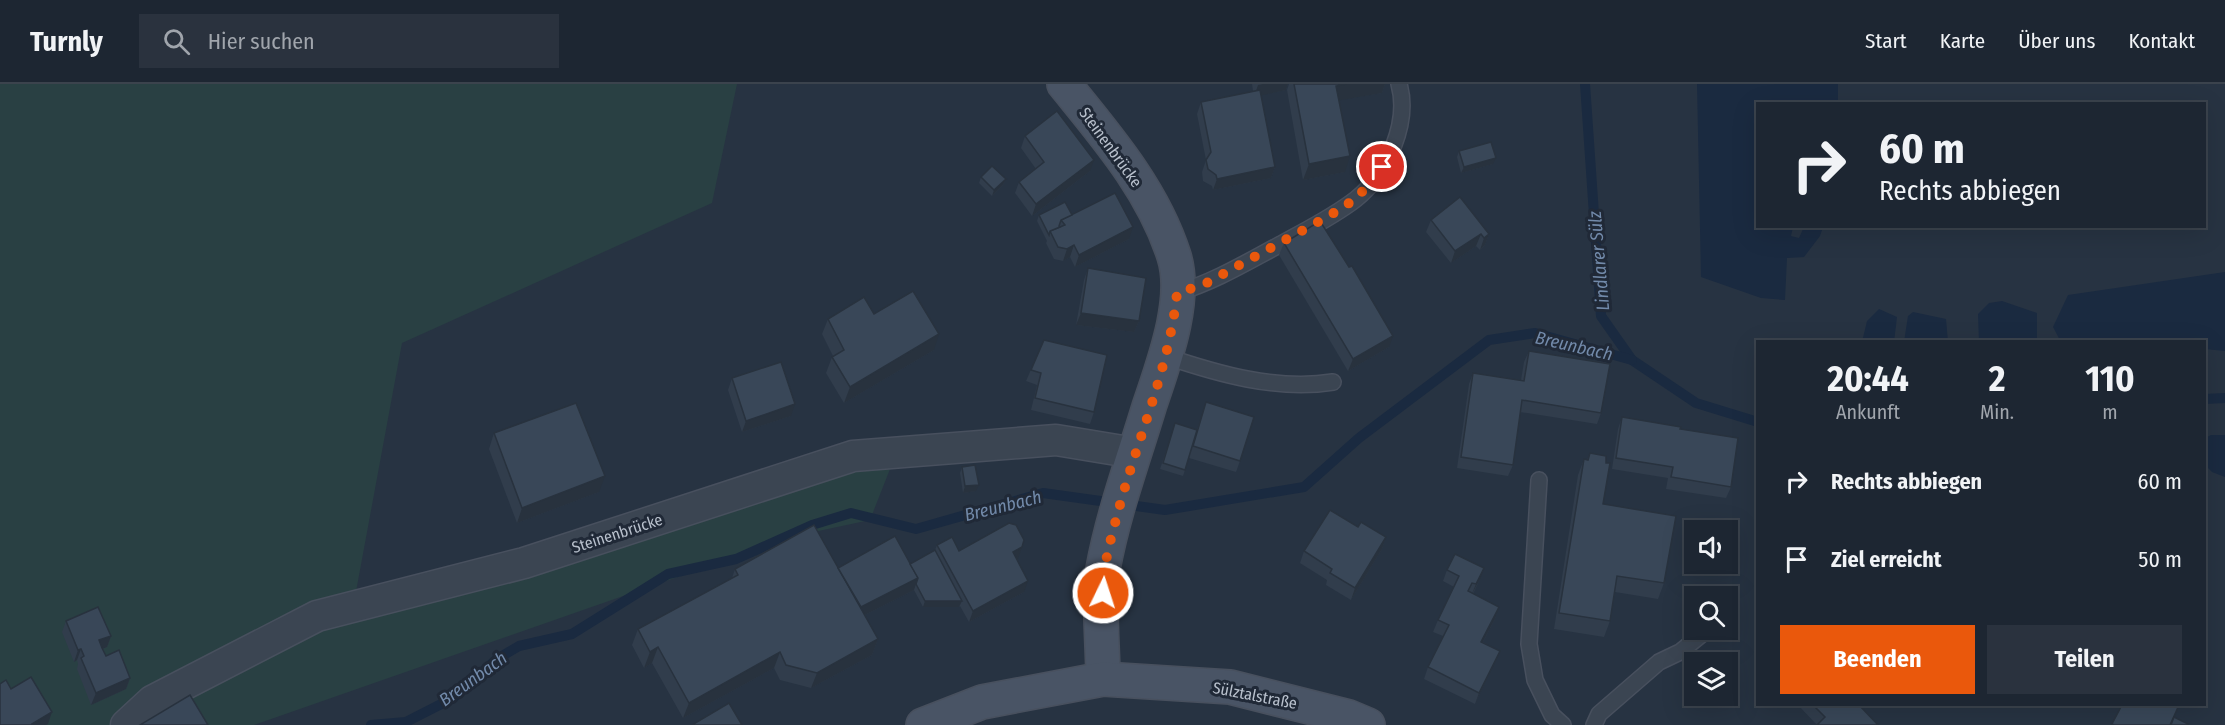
<!DOCTYPE html>
<html lang="de">
<meta charset="utf-8">
<style>
body{margin:0;font-family:"Fira Sans Condensed",sans-serif;background:#2a323e;color:#f1f3f6;height:100vh;display:flex;flex-direction:column;font-size:22px;white-space:nowrap}
*{box-sizing:border-box;margin:0}
p{font-size:20px;color:#a0a5ac}
.icon{flex:none;width:33px;height:33px;fill:none;stroke:currentColor;stroke-width:2;stroke-linecap:round;stroke-linejoin:round}
.map{position:relative;flex:1;overflow:hidden}
.panel{position:absolute;left:1756px;top:256px;width:450px;height:366px;display:flex;flex-direction:column;background:#1d2632;border-radius:0px;box-shadow:0 6px 24px #0002,0 0 0 2px #3b434d}
.panel>*{flex:none}
.guide{position:absolute;left:1756px;top:18px;width:450px;height:126px;border-radius:0px;box-shadow:0 6px 24px #0002,0 0 0 2px #3b434d;background:#1d2632;color:#f1f3f6;overflow:hidden}
.tools{position:absolute;left:1684px;top:436px;display:grid;gap:12px}
.tools a{display:grid;place-items:center;width:54px;height:54px;border-radius:0px;background:#1d2632;box-shadow:0 6px 24px #0002,0 0 0 2px #3b434d;font-size:30px}
.pin{position:absolute;display:grid;place-items:center;width:51px;height:51px;color:#fff;margin:-26px;border:3px solid #fff;border-radius:50%;box-shadow:0 2px 6px #0007}
.me{position:absolute;width:66px;margin:-33px;rotate:4deg;stroke-linejoin:round;filter:drop-shadow(0 0 4px #0008)}
.turn{display:flex;align-items:center;gap:21px;height:126px;padding:0 24px;font-size:27px}
.turn .icon{width:78px;height:78px;stroke-width:2.5}
.turn b{display:block;font-size:42px;line-height:51px}
.eta{display:flex;justify-content:space-evenly;align-items:center;height:102px;text-align:center}
.eta b{font-size:36px;font-weight:700;line-height:42px}
.cta{display:flex;gap:12px;margin-top:auto;padding:12px 24px}
.cta a{flex:1;height:69px;border-radius:0px;background:#ea580c;color:#fff;font-size:24px;font-weight:700;line-height:69px;text-align:center}
.cta a+a{background:#2a323e;color:#f1f3f6}
ul{padding:0;list-style:none}
li{display:flex;align-items:center;gap:18px;height:78px;padding:0 24px}
li div{flex:1}
li b{display:block;font-size:22px}
li em{font-style:normal}
header{display:flex;align-items:center;gap:36px;box-sizing:border-box;height:84px;padding:0 30px;background:#1d2632;border-bottom:2px solid #3b434d}
header strong{font-size:28px}
nav{display:flex;gap:33px;margin-inline-start:auto;font-size:21px}
.search{width:420px;height:54px;background:#2a323e;display:flex;align-items:center;gap:15px;box-sizing:border-box;padding:0 21px;border-radius:0px;color:#a0a5ac;font-size:22px}
.map>svg:first-child{display:block}
.green{fill:#294043}
.water{fill:#1a2a40}
.lines{fill:none;stroke-linecap:round;stroke-linejoin:round}
.stream{stroke:#1a2a40;stroke-width:10}
.service-casing{stroke:#48505e;stroke-width:18}
.minor-casing{stroke:#48505e;stroke-width:33}
.secondary-casing{stroke:#48505e;stroke-width:36}
.service{stroke:#3b4552;stroke-width:15}
.minor{stroke:#3b4552;stroke-width:30}
.secondary{stroke:#495465;stroke-width:33}
.wall{fill:#313d4c}
.shaded-wall{fill:#28323e}
.building{fill:#394758;stroke:#28323e;stroke-width:1.5}
.route{stroke:#ea580c;stroke-width:10;stroke-dasharray:0 18}
.labels{text-anchor:middle;stroke-width:6;stroke-linejoin:round;paint-order:stroke}
.street-label{font-size:16px;fill:#b8c0cc;stroke:#202937}
.water-label{font-size:18px;font-style:italic;fill:#728aaa;stroke:#202937}
</style>
<header>
<strong>Turnly</strong>
<div class="search"><svg class="icon" aria-label="search" viewBox="0 0 24 24"><circle cx="10" cy="10" r="6"/><path d="M15 15l6 6"/></svg>Hier suchen</div>
<nav><a>Start</a><a>Karte</a><a>Über uns</a><a>Kontakt</a></nav>
</header>
<div class="map">
<svg width="2225" height="641" viewBox="0 0 2225 641">
<rect width="100%" height="100%" fill="#273342"/>
<!-- green -->
<path class="green" d="M0,0H737L712,119L402,259L350,540L824,390L890,385L870,436L795,452L254,641H0Z"/>
<!-- water -->
<g class="water">
<path d="M1697,0H1838V19L1816,16L1815,19L1758,20V142L1793,143L1791,152L1799,154L1804,143H1823L1820,152L1804,173L1787,174L1785,216L1761,214L1701,193Z"/>
<path d="M2225,188V267L2205,265V258H2061L2053,243L2068,211Z"/>
<path d="M2002,217L2037,229V258H1979L1978,230L1989,219Z"/>
<path d="M1879,225L1897,233L1894,258H1862L1867,237Z"/>
<path d="M1913,228L1946,235L1948,258H1904L1908,232Z"/>
<path d="M2211,351H2225V393L2212,388L2205,381V354Z"/>
</g>
<g class="lines">
<!-- stream -->
<g class="stream">
<path d="M1585,0L1601,232L1632,276L1696,319L1758,338"/>
<path d="M2205,315L2225,314"/>
<path d="M371,641L406,638L453,614L497,575L519,562L572,550L668,490L736,475L812,441L851,429L916,445L1043,409L1165,426L1304,403L1359,354L1489,256L1535,249L1632,276"/>
</g>
<!-- service casing -->
<g class="service-casing">
<g id="service">
<path d="M1177,209C1214,198 1247,178 1281,160C1306,146 1333,133 1356,115C1387,90 1410,39 1399,0"/>
<path d="M1165,272C1218,290 1277,307 1333,298"/>
<path d="M1539,396L1529,560L1535,596L1552,631L1563,641"/>
<path d="M1594,641L1599,630L1659,578L1680,568L1701,551"/>
</g>
</g>
<!-- minor casing -->
<g class="minor-casing">
<path id="minor" d="M126,641L152,617L317,532L524,479L853,372L1056,356L1135,369"/>
</g>
<!-- secondary casing -->
<g class="secondary-casing">
<g id="secondary">
<path d="M1064,0C1107,53 1153,106 1174,172C1188,216 1163,281 1149,323C1133,376 1113,430 1103,485C1098,514 1103,564 1103,595"/>
<path d="M923,641L982,618L1103,595L1230,603L1349,633L1368,641"/>
</g>
</g>
<!-- service -->
<use href="#service" class="service"/>
<!-- minor -->
<use href="#minor" class="minor"/>
<!-- secondary -->
<use href="#secondary" class="secondary"/>
</g>
<!-- wall -->
<g class="wall">
<path d="M1252,0H1288L1286,6L1261,11L1275,83L1271,94L1213,106L1212,102L1203,97L1202,88L1206,76L1197,30L1201,18L1253,7Z"/>
<path d="M1289,0H1385L1382,9L1339,16L1345,88L1303,96L1287,6Z"/>
<path d="M1025,52L1090,87L1032,132L1015,109L1019,98L1036,85L1021,64Z"/>
<path d="M1459,67L1493,80L1461,89L1457,73Z"/>
<path d="M981,93L1006,95L1003,101L992,112L979,99Z"/>
<path d="M1039,131H1072L1129,155L1075,183L1070,173L1063,177L1054,175L1046,159L1047,157L1037,137Z"/>
<path d="M1431,136L1489,150L1485,161L1480,166L1476,162L1451,179L1426,148Z"/>
<path d="M1284,159L1389,263L1348,287L1279,171Z"/>
<path d="M1088,184L1139,237L1134,248L1076,241L1084,196Z"/>
<path d="M874,230L934,266L844,319L826,289L832,273L833,272L822,250L828,235Z"/>
<path d="M1044,256L1094,328L1090,340L1031,326L1037,301L1026,297Z"/>
<path d="M1529,267L1601,329L1597,340L1520,328L1513,381L1508,392L1457,384L1469,300L1473,289L1521,296L1524,278Z"/>
<path d="M732,294L791,332L742,348L728,306Z"/>
<path d="M1206,318L1240,377L1236,388L1189,374L1183,392L1160,385L1173,346H1197Z"/>
<path d="M1622,333L1680,345L1731,403L1726,414L1666,405L1668,394L1612,385L1618,345Z"/>
<path d="M494,349L599,408L517,439L489,365Z"/>
<path d="M1590,369L1603,420L1664,499L1658,515L1615,508L1610,537L1604,553L1554,545L1578,391L1584,375L1587,376Z"/>
<path d="M962,383L976,407L963,409L960,389Z"/>
<path d="M1358,443L1386,453L1382,465L1351,516L1326,501L1327,496L1300,479L1304,467Z"/>
<path d="M937,461L959,467L1018,475L1017,476L1024,508L969,538L960,522L959,523H923L914,506L865,531L878,555L872,571L811,604L780,596L774,584L683,634L652,579L644,584L632,561L638,545L732,494L735,485L838,484L910,480L935,466Z"/>
<path d="M1447,486L1480,495L1473,510L1499,523L1495,535L1483,558L1500,567L1495,578L1475,620L1424,595L1428,583L1443,552L1433,548L1438,536L1454,503L1443,497Z"/>
<path d="M66,537L111,552L107,563L103,565L106,572L130,594L126,605L91,621L77,585L78,580L77,576L74,578L62,548Z"/>
<path d="M1798,621H1859L1817,641Z"/>
</g>
<!-- shaded-wall -->
<g class="shaded-wall">
<path d="M1263,0H1288L1286,6L1254,13L1258,1Z"/>
<path d="M1346,0H1385L1382,9L1330,18L1336,2Z"/>
<path d="M1350,72L1345,88L1303,96L1309,80Z"/>
<path d="M1496,74L1493,80L1461,89L1464,83Z"/>
<path d="M1094,76L1090,87L1032,132L1036,120Z"/>
<path d="M1275,83L1271,94L1213,106L1217,95Z"/>
<path d="M1006,95L1003,101L992,112L994,106Z"/>
<path d="M1133,143L1129,155L1075,183L1079,171Z"/>
<path d="M1481,150L1476,162L1451,179L1455,167Z"/>
<path d="M1489,150L1485,161L1480,166L1484,154Z"/>
<path d="M1074,161L1070,173L1063,177L1067,165Z"/>
<path d="M1081,229L1139,237L1134,248L1076,241Z"/>
<path d="M939,250L934,266L844,319L850,303Z"/>
<path d="M1393,252L1389,263L1348,287L1353,275Z"/>
<path d="M795,320L791,332L742,348L746,337Z"/>
<path d="M605,392L599,408L517,439L522,424Z"/>
<path d="M979,401L976,407L963,409L965,402Z"/>
<path d="M1386,453L1382,465L1351,516L1355,504Z"/>
<path d="M1022,463L1018,475L1009,480L1013,468Z"/>
<path d="M1484,484L1480,495L1471,512L1476,500Z"/>
<path d="M918,494L914,506L853,537L857,525Z"/>
<path d="M1028,497L1024,508L969,538L973,527Z"/>
<path d="M925,517H962L959,523H923Z"/>
<path d="M1499,523L1495,535L1477,569L1481,558Z"/>
<path d="M111,552L107,563L95,568L99,556Z"/>
<path d="M878,555L872,571L811,604L817,589Z"/>
<path d="M658,563L652,579L644,584L650,568Z"/>
<path d="M81,565L77,576L74,578L78,566Z"/>
<path d="M1500,567L1495,578L1475,620L1479,609Z"/>
<path d="M780,568L774,584L683,634L689,619Z"/>
<path d="M130,594L126,605L91,621L96,609Z"/>
<path d="M52,628L48,640L46,641H32Z"/>
</g>
<!-- building -->
<g class="building">
<path d="M1294,0H1346L1336,2L1350,72L1309,80Z"/>
<path d="M1260,6L1275,83L1217,95L1216,91L1208,85L1206,76L1211,68L1201,18Z"/>
<path d="M1057,27L1094,76L1036,120L1019,98L1044,78L1025,52Z"/>
<path d="M1491,58L1496,74L1464,83L1459,67Z"/>
<path d="M992,82L1006,95L994,106L981,93Z"/>
<path d="M1115,109L1133,143L1079,171L1074,161L1067,165L1058,163L1050,147L1065,141L1061,136Z"/>
<path d="M1460,113L1489,150L1484,154L1481,150L1455,167L1431,136Z"/>
<path d="M1065,118L1072,131L1061,136L1059,142L1060,143L1050,147L1049,151L1039,131Z"/>
<path d="M1320,137L1349,183L1352,182L1393,252L1353,275L1284,159Z"/>
<path d="M1088,184L1146,194L1139,237L1081,229Z"/>
<path d="M913,207L939,250L850,303L832,273L844,266L828,235L864,213L874,230Z"/>
<path d="M1044,256L1107,271L1094,328L1035,314L1041,289L1031,286Z"/>
<path d="M1529,267L1610,280L1601,329L1522,316L1513,381L1461,373L1473,289L1524,297Z"/>
<path d="M781,278L795,320L746,337L732,294Z"/>
<path d="M1206,318L1254,333L1240,377L1193,362Z"/>
<path d="M576,319L605,392L522,424L494,349Z"/>
<path d="M1622,333L1681,343L1680,345L1738,354L1731,403L1671,393L1673,383L1616,374Z"/>
<path d="M1175,339L1197,346L1185,386L1163,379Z"/>
<path d="M1590,369L1606,372V379H1610L1603,420L1676,432L1664,499L1617,492L1610,537L1559,529L1584,375L1588,376Z"/>
<path d="M975,381L979,401L965,402L962,383Z"/>
<path d="M1330,426L1358,443L1361,438L1386,453L1355,504L1330,489L1332,485L1304,467Z"/>
<path d="M1009,439L1016,441L1024,456L1022,463L1013,468L1028,497L973,527L937,461L952,453L959,467Z"/>
<path d="M814,441L878,555L817,589L786,581L780,568L689,619L658,563L650,568L638,545L738,491L735,485Z"/>
<path d="M895,452L918,494L861,523L838,484Z"/>
<path d="M935,466L962,517H925L916,500L918,494L910,480Z"/>
<path d="M1455,470L1484,484L1476,500L1472,499L1468,507L1499,523L1481,558L1500,567L1479,609L1428,583L1449,541L1438,536L1459,492L1447,486Z"/>
<path d="M98,523L111,552L99,556L102,564L106,572L119,566L130,594L96,609L81,574L84,572L81,565L78,566L66,537Z"/>
<path d="M31,593L52,628L32,640L33,641H0V600L6,596L11,605Z"/>
<path d="M190,611L208,641H140Z"/>
<path d="M729,619L742,641H692Z"/>
<path d="M1813,621H1859L1878,641H1817L1825,633Z"/>
<path d="M2122,621H2179L2170,641H2114L2112,640Z"/>
<path d="M2174,633L2188,640L2187,641H2171Z"/>
</g>
<g class="lines">
<!-- route -->
<path class="route" d="M1103,509C1103,482 1110,458 1117,432C1136,358 1169,286 1177,209L1203,201L1329,132L1357,114L1382,83"/>
</g>
<g class="labels">
<!-- street labels -->
<g class="street-label">
<text transform="translate(1111 63) rotate(54)" y="6">Steinenbrücke</text>
<text transform="translate(617 449) rotate(-18)" y="6">Steinenbrücke</text>
<text transform="translate(1255 611) rotate(11)" y="6">Sülztalstraße</text>
</g>
<!-- water labels -->
<g class="water-label">
<text transform="translate(1599 177) rotate(-95)" y="6">Lindlarer Sülz</text>
<text transform="translate(1574 262) rotate(13)" y="6">Breunbach</text>
<text transform="translate(1003 422) rotate(-14)" y="6">Breunbach</text>
<text transform="translate(473 595) rotate(-36)" y="6">Breunbach</text>
</g>
</g>
</svg>
<div class="tools">
<a><svg class="icon" aria-label="sound" viewBox="0 0 24 24"><path d="M4 9h4l5-4v14l-5-4H4zM17 9q2 3 0 6"/></svg></a>
<a><svg class="icon" aria-label="search" viewBox="0 0 24 24"><circle cx="10" cy="10" r="6"/><path d="M15 15l6 6"/></svg></a>
<a><svg class="icon" aria-label="layers" viewBox="0 0 24 24"><path d="M12 4l9 5-9 5-9-5zM3 14l9 5 9-5"/></svg></a>
</div>
<div class="pin" style="left:1382px;top:83px;background:#d93025"><svg class="icon" aria-label="arrive" viewBox="0 0 24 24"><path d="M6 21V4h12l-3 4 3 4H6"/></svg></div>
<svg class="me" style="left:1103px;top:509px" viewBox="-20 -20 40 40"><circle r="17" fill="#ea580c" stroke="#fff" stroke-width="3"/><path d="M0-11L8 9 0 5-8 9z" fill="#fff"/></svg>
<div class="guide">
<div class="turn"><svg class="icon" aria-label="right" viewBox="0 0 24 24"><path d="M7 20v-9h11M14 6l5 5-5 5"/></svg><div><b>60 m</b>Rechts abbiegen</div></div>
</div>
<section class="panel">
<div class="eta">
<div><b>20:44</b><p>Ankunft</p></div>
<div><b>2</b><p>Min.</p></div>
<div><b>110</b><p>m</p></div>
</div>
<ul>
<li><svg class="icon" aria-label="right" viewBox="0 0 24 24"><path d="M7 20v-9h11M14 6l5 5-5 5"/></svg><div><b>Rechts abbiegen</b></div><em>60 m</em></li>
<li><svg class="icon" aria-label="arrive" viewBox="0 0 24 24"><path d="M6 21V4h12l-3 4 3 4H6"/></svg><div><b>Ziel erreicht</b></div><em>50 m</em></li>
</ul>
<div class="cta"><a>Beenden</a><a>Teilen</a></div>
</section>
</div>
